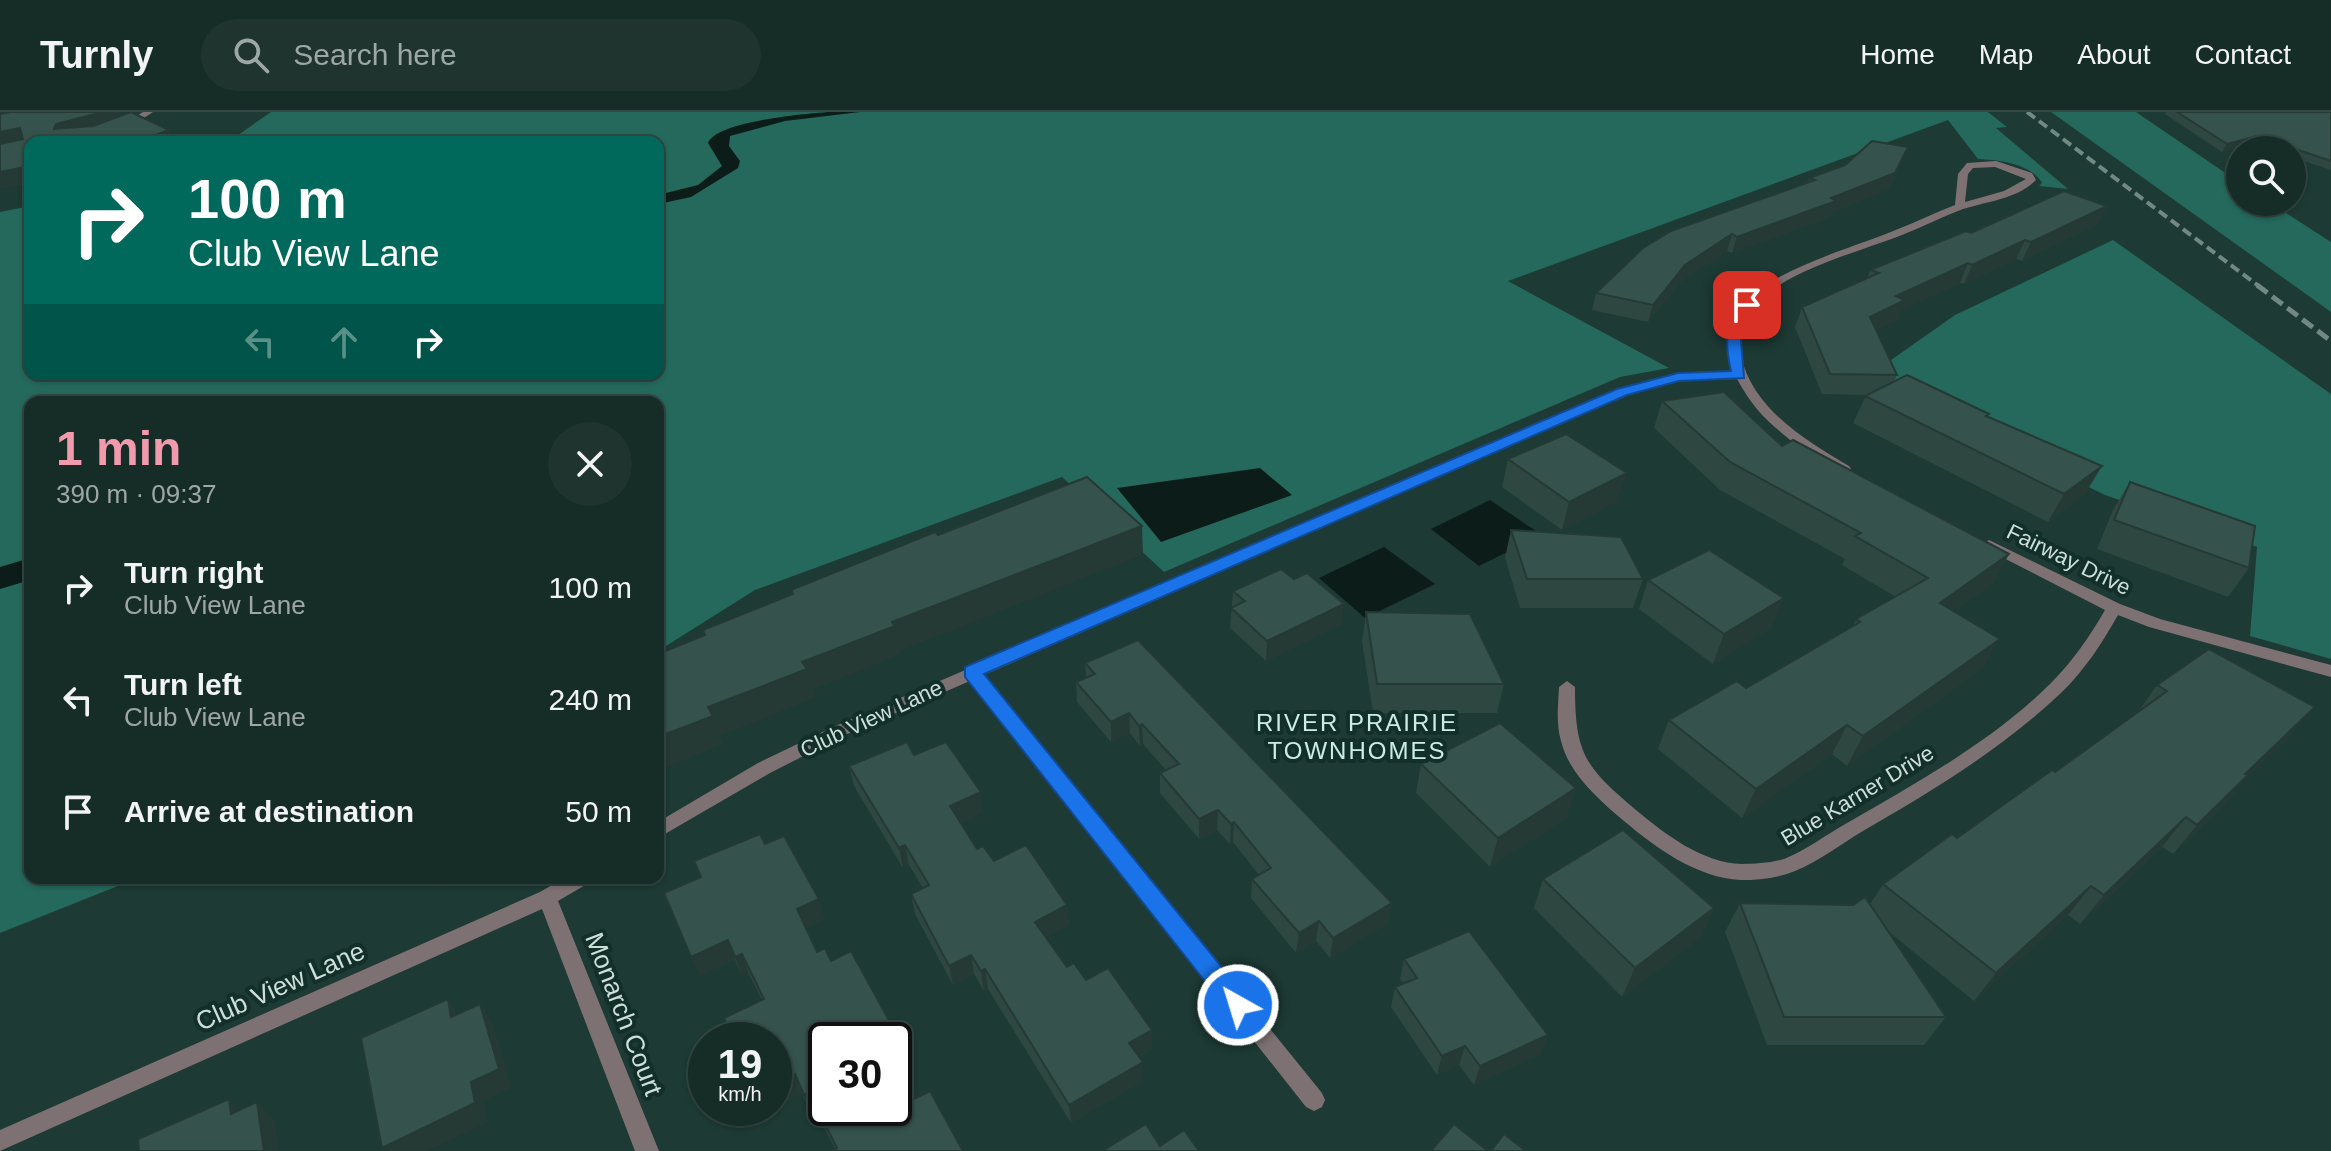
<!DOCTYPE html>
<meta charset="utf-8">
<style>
body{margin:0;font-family:Arial,sans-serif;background:#1f342f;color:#f1f3f6;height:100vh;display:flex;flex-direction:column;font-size:30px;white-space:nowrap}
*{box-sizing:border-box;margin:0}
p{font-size:26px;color:#9ea7a7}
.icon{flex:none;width:44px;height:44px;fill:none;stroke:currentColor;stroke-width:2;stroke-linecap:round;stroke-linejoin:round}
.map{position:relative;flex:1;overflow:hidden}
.drawer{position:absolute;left:24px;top:284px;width:640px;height:488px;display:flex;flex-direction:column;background:#162c27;border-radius:16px;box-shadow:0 2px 6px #0004,0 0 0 2px #354844}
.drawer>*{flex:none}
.banner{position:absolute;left:24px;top:24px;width:640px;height:244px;border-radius:16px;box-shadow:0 2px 6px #0004,0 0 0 2px #354844;background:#00695c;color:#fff;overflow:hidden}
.tools{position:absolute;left:2226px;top:24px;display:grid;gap:16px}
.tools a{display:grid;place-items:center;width:80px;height:80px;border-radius:50%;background:#162c27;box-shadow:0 2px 6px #0004,0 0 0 2px #354844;font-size:40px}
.speed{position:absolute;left:688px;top:910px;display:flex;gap:16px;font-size:40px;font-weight:700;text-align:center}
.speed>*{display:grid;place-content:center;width:104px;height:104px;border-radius:50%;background:#162c27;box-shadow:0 2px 6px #0004,0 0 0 2px #354844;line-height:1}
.speed small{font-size:20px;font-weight:400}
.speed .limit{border:4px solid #111;border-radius:12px;background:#fff;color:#111}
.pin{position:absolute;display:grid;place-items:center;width:68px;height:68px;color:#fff;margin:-34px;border-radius:16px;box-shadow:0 4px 12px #0006}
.me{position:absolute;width:88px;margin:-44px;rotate:321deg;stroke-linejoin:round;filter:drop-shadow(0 0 6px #0008)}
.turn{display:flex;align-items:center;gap:28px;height:168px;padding:0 32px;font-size:36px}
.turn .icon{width:104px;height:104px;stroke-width:2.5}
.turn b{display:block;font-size:56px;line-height:68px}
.lanes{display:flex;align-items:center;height:76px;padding:0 32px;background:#0003;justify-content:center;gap:40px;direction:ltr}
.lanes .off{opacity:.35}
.round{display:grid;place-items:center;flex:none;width:84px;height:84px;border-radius:42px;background:#1f342f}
.headline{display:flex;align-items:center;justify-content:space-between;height:136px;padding:0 32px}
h1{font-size:48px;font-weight:700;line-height:60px;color:#f29aad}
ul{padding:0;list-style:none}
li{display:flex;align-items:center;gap:24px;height:112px;padding:0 32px}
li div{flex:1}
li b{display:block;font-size:30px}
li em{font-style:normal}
header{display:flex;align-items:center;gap:48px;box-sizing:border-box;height:112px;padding:0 40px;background:#162c27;border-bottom:2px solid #354844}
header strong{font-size:38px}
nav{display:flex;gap:44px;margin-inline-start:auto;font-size:28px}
.search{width:560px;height:72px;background:#1f342f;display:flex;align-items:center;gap:20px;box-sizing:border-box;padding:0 28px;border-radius:44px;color:#9ea7a7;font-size:30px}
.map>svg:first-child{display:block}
.green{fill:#24695c}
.water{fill:#0c1c19}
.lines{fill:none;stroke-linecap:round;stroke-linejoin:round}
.street{fill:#7e7173;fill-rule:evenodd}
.rail-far1{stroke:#728983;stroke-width:4;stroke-dasharray:10 5;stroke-linecap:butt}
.rail{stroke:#728983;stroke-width:5;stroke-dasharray:13 6;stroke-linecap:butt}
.wall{fill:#2e4741}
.shaded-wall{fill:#253935}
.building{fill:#35524c;stroke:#253935;stroke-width:2}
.route{fill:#1a73e8;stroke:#114b97;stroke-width:2}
.labels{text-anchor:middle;stroke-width:8;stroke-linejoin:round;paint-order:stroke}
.street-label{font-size:22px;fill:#cedfda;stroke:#122f2a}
.neighbourhood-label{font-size:24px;letter-spacing:2px;fill:#cbede5;stroke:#122f2a}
.near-street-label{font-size:26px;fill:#cedfda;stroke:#122f2a}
</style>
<header>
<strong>Turnly</strong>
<div class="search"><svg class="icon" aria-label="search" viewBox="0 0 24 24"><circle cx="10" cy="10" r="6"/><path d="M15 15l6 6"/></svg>Search here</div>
<nav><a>Home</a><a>Map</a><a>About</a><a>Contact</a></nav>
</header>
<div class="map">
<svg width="2331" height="1039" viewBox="0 0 2331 1039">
<rect width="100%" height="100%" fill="#1d3a34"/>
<!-- green -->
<g class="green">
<path d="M271,0H1988L2007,15L1996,16L2068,77L2039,74L2042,71C2030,51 1999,48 1978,47L1948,8L1508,169L1669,256L1620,265L1164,460L1062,365L755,478L658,539V290H30V766H138L0,821V100L30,94V262H658V30H228Z"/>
<path d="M2051,0H2136L2240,71V90H2269L2331,130V200Z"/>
<path d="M2113,128L2331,282V547L2250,524L2257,435L2105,383L1903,284L1884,253L1955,203Z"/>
</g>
<!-- water -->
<g class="water">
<path d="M828,0H860L785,9L730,24L729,34L740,49L738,56L691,85L658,92V83L698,73L722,54L708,31C717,9 804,2 828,0Z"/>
<path d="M1260,356L1292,383L1161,430L1117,376Z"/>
<path d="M1490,388L1542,423L1479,454L1431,417Z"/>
<path d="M1384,435L1435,472L1365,506L1319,466Z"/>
<path d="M30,446V468L0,477V455Z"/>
</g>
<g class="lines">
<!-- street -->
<g class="street">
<path d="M143,0H153L126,18H120V14Z"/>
<path d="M1996,49L2032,61L2036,68C2017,87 1988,89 1963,97C1942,105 1922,115 1902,123C1856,141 1782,159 1749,198C1738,210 1738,228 1741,244C1753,297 1806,329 1849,354L1851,357L1849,360C1828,363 1777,318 1762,303C1752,292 1744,280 1737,267L1678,269L1626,283L984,563L1322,981L1325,988L1322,995L1314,999L1306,995L970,569L845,623L770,661L658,726V710L758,651L833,615L1618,277L1678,261L1734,259C1728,242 1724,223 1732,206C1755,161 1854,136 1898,117C1917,110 1936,100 1955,93L1958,62L1967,51ZM1995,55L2026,67L2004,79L1965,90L1968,62L1973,56Z"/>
<path d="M1989,428L2120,492L2160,507L2331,553V565L2149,515L2118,503C2102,531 2085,558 2061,581C2002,637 1932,679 1863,719C1841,732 1818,750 1795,759C1779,766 1758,768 1741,768C1697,766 1656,736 1624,709C1599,688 1569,662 1561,629C1556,612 1558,593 1559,575L1567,569L1575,575C1575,642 1585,655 1636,698C1665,722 1702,751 1742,752C1755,752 1771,751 1784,747C1805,739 1827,722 1847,711C1918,670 1993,629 2051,571C2073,549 2090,524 2105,498L1984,436L1982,433Z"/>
<path d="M564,766H590L587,772L558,789L659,1039H635L542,797L0,1039V1018L540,780Z"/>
</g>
<!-- rail-far1 -->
<path class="rail-far1" d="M2027,0L2260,175"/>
<!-- rail -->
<path class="rail" d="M2257,173L2331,229"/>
</g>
<!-- wall -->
<g class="wall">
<path d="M2166,0H2331V58L2292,45V38H2272L2253,31L2222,40L2165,2Z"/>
<path d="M1908,35L1889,77L1832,100L1830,105L1732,141L1727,139L1680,170L1648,210L1592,198L1596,181L1807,71L1809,66Z"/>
<path d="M2107,94L2097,113L2022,149L2016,147L1964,172L1960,171L1901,198L1897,208L1876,218L1897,263L1894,269L1989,302L1988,305L2085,382L2048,410L1853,311L1866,283L1822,282L1795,215L1802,195L1867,167L1870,158L1971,121Z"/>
<path d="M1662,289L1782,334L2009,442L1993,471L1954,499L1983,556L1847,654L1832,642L1742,706L1658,637L1669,608L1746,576L1852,515L1856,507L1896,485L1842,453L1845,447L1720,378L1654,316Z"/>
<path d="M1508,347L1618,389L1562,418L1502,375Z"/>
<path d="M2130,370L2249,456L2228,485L2097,437L2113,398Z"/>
<path d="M1511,418L1643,467L1633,496H1520L1505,446Z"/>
<path d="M1294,467L1342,512L1266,549L1230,516L1233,479Z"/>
<path d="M1648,468L1772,515L1713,552L1639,497Z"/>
<path d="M1366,500L1504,572L1497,601H1373L1362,529Z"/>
<path d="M1085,551L1392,791L1388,811L1330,846L1316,829L1296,841L1251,786L1252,767L1259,763L1233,730L1230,732L1217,718L1199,727L1160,681V661L1166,658L1143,632L1140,634L1130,621L1111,630L1077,590L1076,570L1086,566Z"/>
<path d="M2157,573L2290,624L2245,668L2224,693L2173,742L2162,735L2080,812L2068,803L1974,889L1889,820L1946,905L1924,933H1767L1725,820L1740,791L1853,793L1870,792L1883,772L1957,726L2055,660L2138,600Z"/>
<path d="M914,643L984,700L961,711L977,737L1067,793L1069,813L1045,825L1067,855L1152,918V937L1139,945L1143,950V969L1071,1011L988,877L984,879L974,862L953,873L915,802L911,782L923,776L909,753L903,756L854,674L849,654Z"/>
<path d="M1421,652L1576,676L1566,706L1490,755L1416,681Z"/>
<path d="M765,732L825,807L806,816L817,840L831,849L897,933L826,928L894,996L835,1037L816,999L811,1002L802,981L774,996V928L762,888L749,862L742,865L735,848L699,864L701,765Z"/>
<path d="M1543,767L1714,796L1701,825L1622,885L1534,796Z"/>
<path d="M1404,847L1548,923L1541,942L1474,973L1459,953L1437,963L1391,895L1395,875L1404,872L1400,867Z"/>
</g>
<!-- shaded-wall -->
<g class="shaded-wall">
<path d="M103,0H120L124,8L114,14L54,17L56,12Z"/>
<path d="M20,16L29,31L0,37V20Z"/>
<path d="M169,18L176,30H137Z"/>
<path d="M2257,24L2253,31L2222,40L2227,32Z"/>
<path d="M1908,35L1889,77L1832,100L1830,105L1732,141L1737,125L1831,86Z"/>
<path d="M30,54V72L0,77V60Z"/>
<path d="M2107,94L2097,113L2022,149L2031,130Z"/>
<path d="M1732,122L1727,139L1680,170L1648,210L1653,193L1685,153Z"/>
<path d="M2025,128L2016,147L1964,172L1972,153Z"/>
<path d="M1968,151L1960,171L1901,198L1897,208L1862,225L1870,205L1896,184Z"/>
<path d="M2102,354L2085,382L2048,410L2064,382Z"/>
<path d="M1627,361L1618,389L1562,418L1569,390Z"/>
<path d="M1142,414L1143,443L900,539V543L813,578L815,586L720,624L723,633L658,659V625L708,595L802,550L892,510Z"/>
<path d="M2009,442L1993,471L1925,520L1940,491Z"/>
<path d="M1784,486L1772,515L1713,552L1724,522Z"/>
<path d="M1344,492L1342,512L1266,549L1267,529Z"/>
<path d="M2000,527L1983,556L1847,654L1863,624Z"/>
<path d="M2315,595L2290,624L2245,668L2224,693L2173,742L2197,713L2245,662Z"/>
<path d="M1129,601L1130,621L1111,630V610Z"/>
<path d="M1142,612L1143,632L1140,634L1139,614Z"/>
<path d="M1847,613L1832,642L1742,706L1756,677Z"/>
<path d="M1576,676L1566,706L1490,755L1498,726Z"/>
<path d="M981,680L984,700L954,714L950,694Z"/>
<path d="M1218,698L1217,718L1199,727V707Z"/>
<path d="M2186,705L2162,735L2080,812L2104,783Z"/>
<path d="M1234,710L1233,730L1230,732L1231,712Z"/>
<path d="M905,733L909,753L903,756L899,736Z"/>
<path d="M435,766H467L442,776Z"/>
<path d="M2091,774L2068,803L1974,889L1996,861Z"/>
<path d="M819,787L825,807L804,817L797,797Z"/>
<path d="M1392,791L1388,811L1330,846L1333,826Z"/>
<path d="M1067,793L1069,813L1037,829L1035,810Z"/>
<path d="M1714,796L1701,825L1622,885L1635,856Z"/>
<path d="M1319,809L1316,829L1296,841L1299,821Z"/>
<path d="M728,828L735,848L699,864L691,845Z"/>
<path d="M742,842L749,862L742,865L735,845Z"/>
<path d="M971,843L974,862L953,873L949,854Z"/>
<path d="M985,857L988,877L984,879L981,859Z"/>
<path d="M448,887L461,906L451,905Z"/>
<path d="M480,892L493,911L512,976L484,989L488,1010L429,1039H385L382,1036L471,970Z"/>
<path d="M892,914L897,933L894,935V928H871L870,926Z"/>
<path d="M1152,918V937L1129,950V931Z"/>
<path d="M1548,923L1541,942L1474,973L1480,954Z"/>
<path d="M1465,934L1459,953L1437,963L1442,944Z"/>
<path d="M1143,950V969L1071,1011L1069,993Z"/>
<path d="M795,962L802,981L774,996V973Z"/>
<path d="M809,980L816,999L811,1002L804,983Z"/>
<path d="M229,987L248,1006L231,1002Z"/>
<path d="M257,990L275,1009L279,1039H264Z"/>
<path d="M762,996H773L764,1001Z"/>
</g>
<!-- building -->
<g class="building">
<path d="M11,0H103L56,12L54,17L93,14L131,0L169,18L137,30H30V54L0,60V32L23,27L20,16L0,20V2Z"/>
<path d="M2177,0H2331V49L2257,24L2227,32Z"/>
<path d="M1872,29L1908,35L1895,61L1831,86L1836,89L1737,125L1732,122L1685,153L1653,193L1596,181L1643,136L1671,119L1815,68L1809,66L1845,53Z"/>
<path d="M2064,79L2107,94L2031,130L2025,128L1972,153L1968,151L1896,184L1905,188L1870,205L1897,263L1830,262L1802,195L1879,161L1870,158L1966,119L1971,121Z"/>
<path d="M1907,263L1989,302L1986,304L2102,354L2064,382L1865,284Z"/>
<path d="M1724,280L1782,334L1793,328L2009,442L1940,491L2000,527L1863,624L1847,613L1756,677L1669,608L1737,569L1746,576L1860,510L1856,507L1928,466L1855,424L1861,421L1730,350L1662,289Z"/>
<path d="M1566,322L1627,361L1569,390L1508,347Z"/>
<path d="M1087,365L1142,414L892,510L895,514L802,550L807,557L708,595L713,604L658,625V542L705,523L703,518L793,482L791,478L935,420L938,423Z"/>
<path d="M2130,370L2255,414L2249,456L2114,408Z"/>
<path d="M1511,418L1621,425L1643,467H1527Z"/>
<path d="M1709,438L1784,486L1724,522L1648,468Z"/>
<path d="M1281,457L1294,467L1307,461L1344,492L1267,529L1231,496L1245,489L1233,479Z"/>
<path d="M1366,500L1470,502L1504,572H1377Z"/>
<path d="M1138,528L1392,791L1333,826L1319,809L1299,821L1252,767L1271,756L1234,710L1231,712L1218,698L1199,707L1160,661L1179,652L1142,612L1139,614L1129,601L1111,610L1076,570L1095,562L1085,551Z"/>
<path d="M2209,537L2315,595L2245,662L2248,663L2197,713L2186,705L2104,783L2091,774L1996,861L1883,772L1952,722L1957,726L2052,658L2055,660L2167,579L2157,573Z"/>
<path d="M1500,611L1576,676L1498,726L1421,652Z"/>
<path d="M907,630L914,643L946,630L981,680L950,694L977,737L983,734L994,749L1026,733L1067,793L1035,810L1067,855L1074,851L1086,868L1108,856L1152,918L1129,931L1143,950L1069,993L985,857L981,859L971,843L949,854L911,782L929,773L905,733L899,736L849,654Z"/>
<path d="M1623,718L1714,796L1635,856L1543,767Z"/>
<path d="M760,722L765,732L784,724L819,787L797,797L817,840L825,836L831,849L851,839L892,914L870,926L871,928H826V996H894V973L896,978L901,975L908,990L930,979L963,1039H831L837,1036L809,980L804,983L795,962L774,973V928H733L724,906L764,887L742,842L735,845L728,828L691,845L664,781L701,765L694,749Z"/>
<path d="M1865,785L1946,905H1784L1740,791L1853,793Z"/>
<path d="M1469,819L1548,923L1480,954L1465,934L1442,944L1395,875L1417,866L1404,847Z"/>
<path d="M448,887L451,905L480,892L499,957L471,970L475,991L382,1036L361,926Z"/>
<path d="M229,987L231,1002L257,990L264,1039H139L138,1027Z"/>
<path d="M1146,1012L1160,1034L1184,1018L1199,1039H1102Z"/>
<path d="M1454,1012L1488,1039H1431Z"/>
<path d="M1504,1022L1526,1039H1491Z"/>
</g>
<!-- route -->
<path class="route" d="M1747,189L1754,193L1740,216L1744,266L1679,269L1627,283L984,562L1247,886L1250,893L1247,901L1238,904L1230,901L965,565V555L1617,277L1678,261L1731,259C1724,230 1726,215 1742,190Z"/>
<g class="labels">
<!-- street labels -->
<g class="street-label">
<text transform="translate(2069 447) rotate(26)" y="8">Fairway Drive</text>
<text transform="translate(871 606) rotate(-25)" y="8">Club View Lane</text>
<text transform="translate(1857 683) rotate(-31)" y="8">Blue Karner Drive</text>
</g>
<!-- neighbourhood labels -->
<g class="neighbourhood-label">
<text x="1357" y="619">RIVER PRAIRIE<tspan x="1357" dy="28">TOWNHOMES</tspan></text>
</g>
<!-- near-street labels -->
<g class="near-street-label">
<text transform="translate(280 874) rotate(-24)" y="9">Club View Lane</text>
<text transform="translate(624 902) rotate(69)" y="9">Monarch Court</text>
</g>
</g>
</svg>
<div class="tools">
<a><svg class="icon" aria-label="search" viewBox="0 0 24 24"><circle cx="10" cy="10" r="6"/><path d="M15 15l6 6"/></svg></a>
</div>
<div class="speed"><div>19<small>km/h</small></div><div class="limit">30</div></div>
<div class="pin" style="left:1747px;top:193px;background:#d93025"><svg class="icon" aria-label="arrive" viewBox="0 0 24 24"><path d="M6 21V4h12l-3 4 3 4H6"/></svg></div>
<svg class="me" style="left:1238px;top:893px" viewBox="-20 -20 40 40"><circle r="17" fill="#1a73e8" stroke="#fff" stroke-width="3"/><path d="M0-11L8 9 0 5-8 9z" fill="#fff"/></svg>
<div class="banner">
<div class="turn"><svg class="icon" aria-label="right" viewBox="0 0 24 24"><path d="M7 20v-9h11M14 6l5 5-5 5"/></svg><div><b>100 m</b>Club View Lane</div></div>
<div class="lanes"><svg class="icon off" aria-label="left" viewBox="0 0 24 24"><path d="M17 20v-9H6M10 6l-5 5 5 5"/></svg><svg class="icon off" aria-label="ahead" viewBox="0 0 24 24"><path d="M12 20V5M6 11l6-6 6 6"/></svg><svg class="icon" aria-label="right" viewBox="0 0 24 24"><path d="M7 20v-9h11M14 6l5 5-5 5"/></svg></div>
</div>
<section class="drawer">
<div class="headline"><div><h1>1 min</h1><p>390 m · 09:37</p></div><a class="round"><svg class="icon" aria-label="close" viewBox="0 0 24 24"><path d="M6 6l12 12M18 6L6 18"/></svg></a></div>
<ul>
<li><svg class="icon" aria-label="right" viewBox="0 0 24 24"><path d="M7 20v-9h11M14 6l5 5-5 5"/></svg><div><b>Turn right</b><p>Club View Lane</p></div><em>100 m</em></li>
<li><svg class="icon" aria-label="left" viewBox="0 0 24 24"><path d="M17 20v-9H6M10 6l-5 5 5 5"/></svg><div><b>Turn left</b><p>Club View Lane</p></div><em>240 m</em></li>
<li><svg class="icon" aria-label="arrive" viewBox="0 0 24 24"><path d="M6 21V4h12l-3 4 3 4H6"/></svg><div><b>Arrive at destination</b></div><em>50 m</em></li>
</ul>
</section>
</div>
